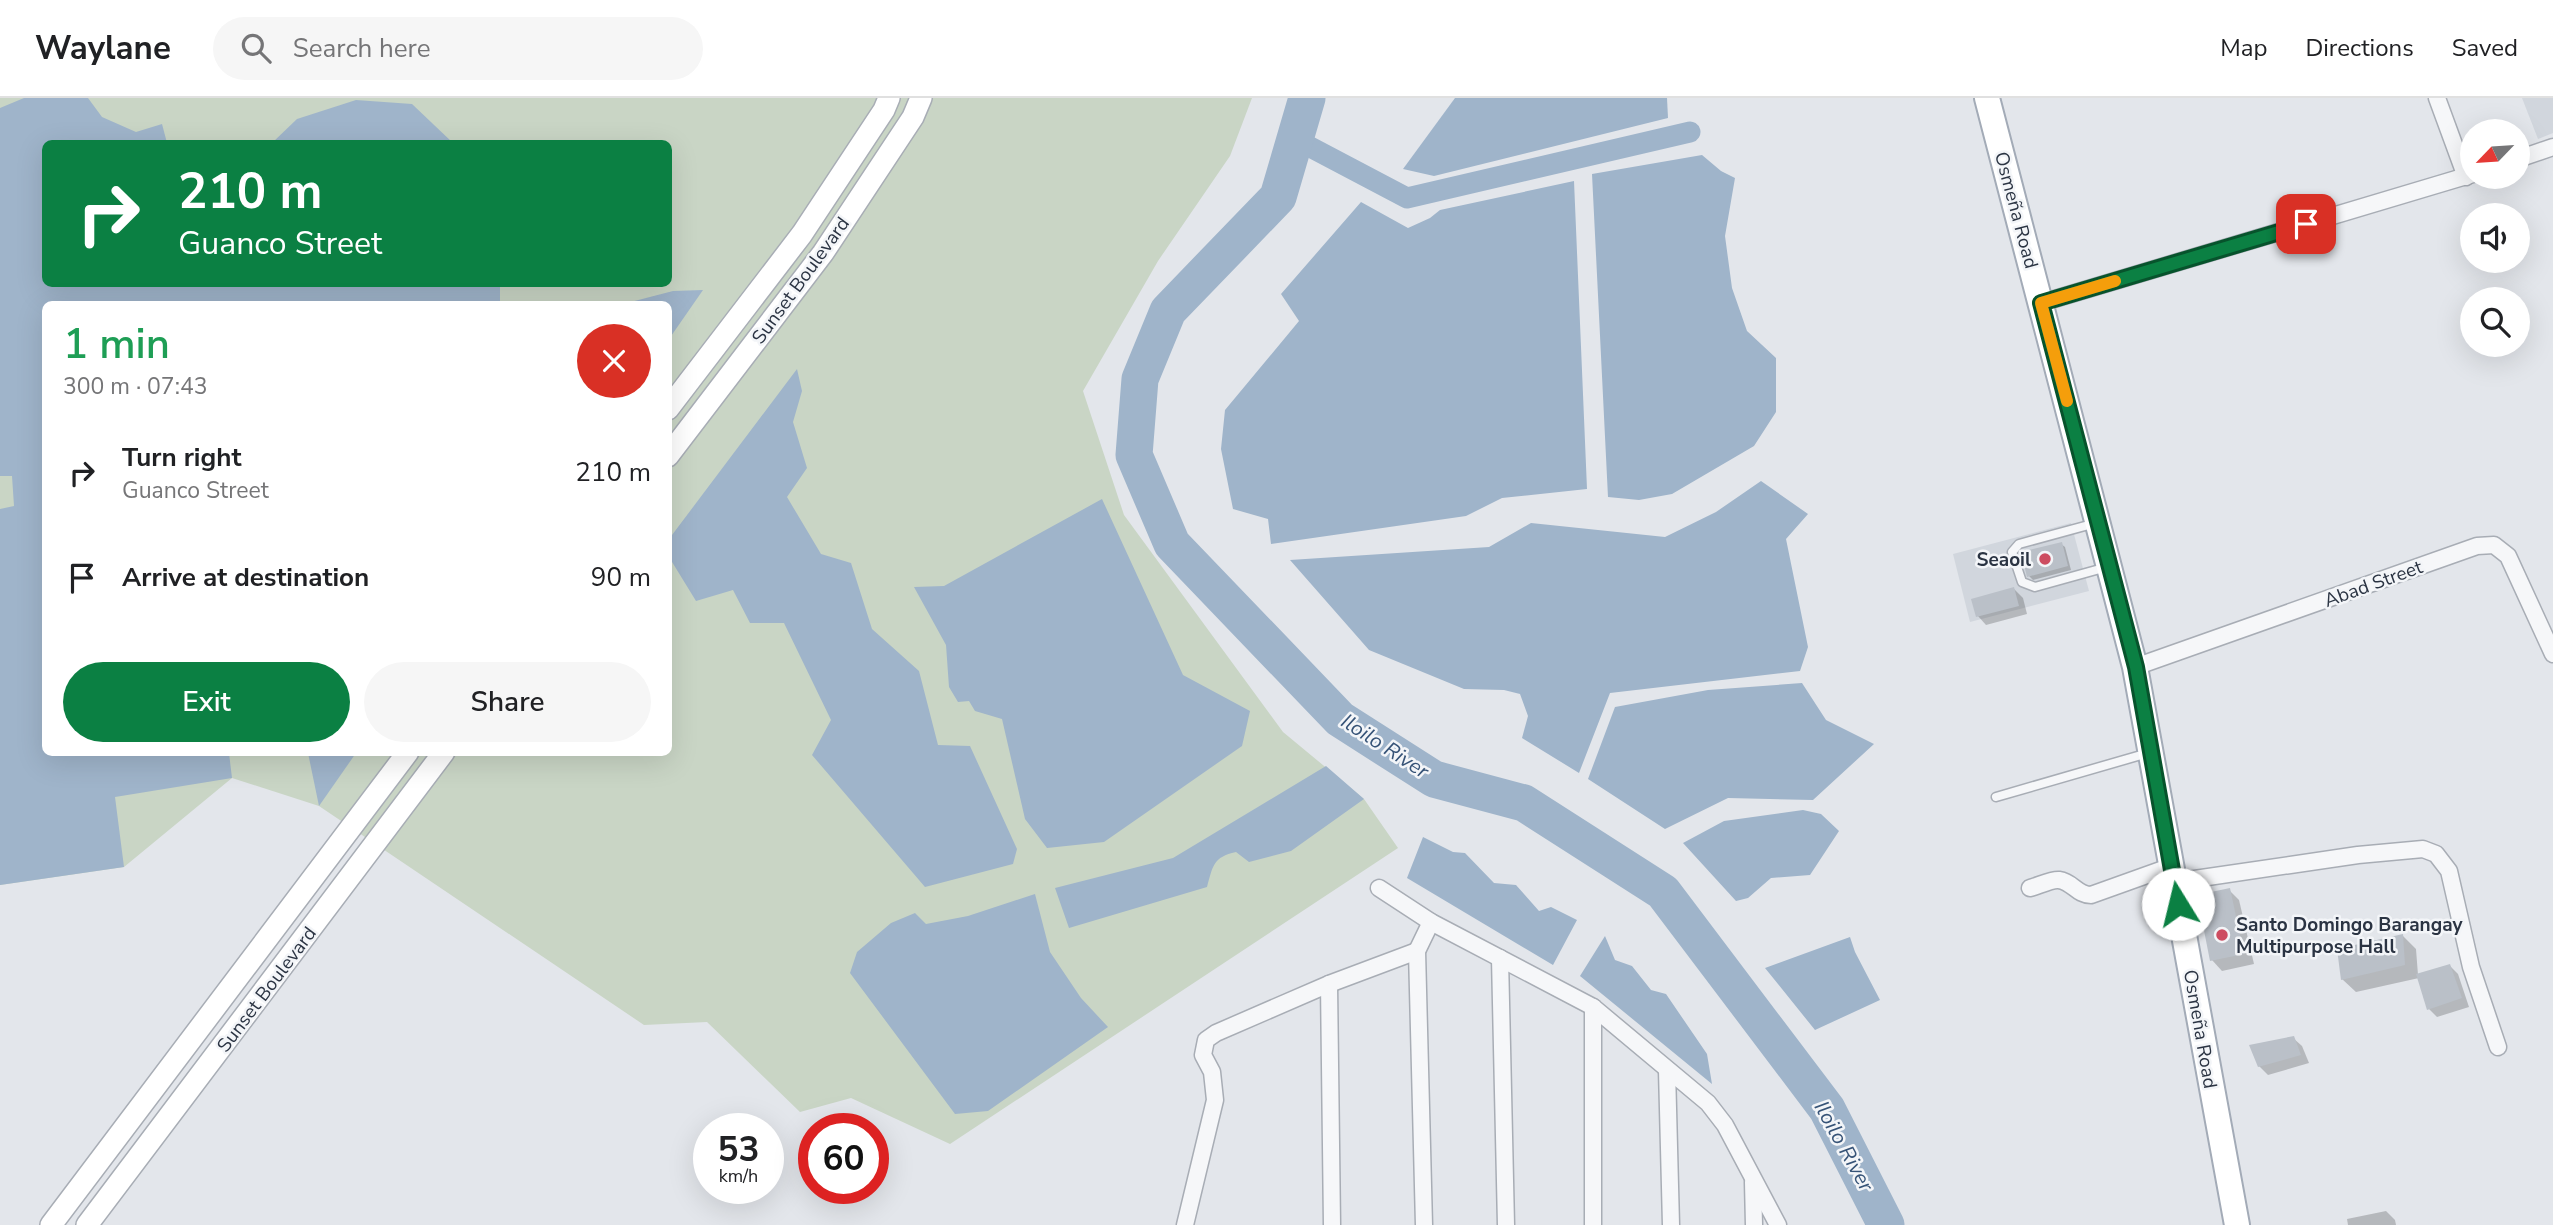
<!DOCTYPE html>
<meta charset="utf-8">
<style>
body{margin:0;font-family:"Nunito Sans",sans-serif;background:#f6f6f6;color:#202124;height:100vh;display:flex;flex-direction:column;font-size:26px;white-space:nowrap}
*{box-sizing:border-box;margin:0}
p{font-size:23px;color:#757577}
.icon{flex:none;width:38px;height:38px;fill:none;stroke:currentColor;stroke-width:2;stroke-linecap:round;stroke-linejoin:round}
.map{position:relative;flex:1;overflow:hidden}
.panel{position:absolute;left:42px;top:203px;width:630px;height:455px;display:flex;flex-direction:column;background:#fff;border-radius:10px;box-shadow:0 7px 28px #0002}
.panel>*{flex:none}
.hud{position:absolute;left:42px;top:42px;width:630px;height:147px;border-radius:10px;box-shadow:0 7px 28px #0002;background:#0b8043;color:#fff;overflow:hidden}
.needle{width:46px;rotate:245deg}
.tools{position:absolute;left:2460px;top:21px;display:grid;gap:14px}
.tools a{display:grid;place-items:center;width:70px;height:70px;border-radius:50%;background:#fff;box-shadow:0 7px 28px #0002;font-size:35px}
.speed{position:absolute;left:693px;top:1015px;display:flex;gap:14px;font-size:35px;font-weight:700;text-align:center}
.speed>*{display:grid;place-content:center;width:91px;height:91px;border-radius:50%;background:#fff;box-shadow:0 7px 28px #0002;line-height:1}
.speed small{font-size:18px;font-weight:400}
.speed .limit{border:10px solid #d22;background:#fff;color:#111}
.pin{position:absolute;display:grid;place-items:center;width:60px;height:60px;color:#fff;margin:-30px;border-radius:14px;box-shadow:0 4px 10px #0006}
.me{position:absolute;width:77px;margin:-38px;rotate:351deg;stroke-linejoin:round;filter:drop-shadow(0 0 5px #0008)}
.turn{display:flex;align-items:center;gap:24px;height:147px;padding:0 21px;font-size:32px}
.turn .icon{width:91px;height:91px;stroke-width:2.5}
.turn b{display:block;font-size:49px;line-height:60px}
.round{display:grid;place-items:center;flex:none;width:74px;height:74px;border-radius:37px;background:#f6f6f6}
.summary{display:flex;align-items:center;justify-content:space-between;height:119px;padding:0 21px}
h1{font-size:42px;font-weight:600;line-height:52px;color:#1e9e55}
.button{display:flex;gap:14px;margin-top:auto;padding:14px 21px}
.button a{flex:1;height:80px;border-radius:42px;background:#0b8043;color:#fff;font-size:28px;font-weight:600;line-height:80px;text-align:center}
.button a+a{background:#f6f6f6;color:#202124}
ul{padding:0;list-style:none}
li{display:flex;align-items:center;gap:21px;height:105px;padding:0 21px}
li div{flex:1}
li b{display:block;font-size:26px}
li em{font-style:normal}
header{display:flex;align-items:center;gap:42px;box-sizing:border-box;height:98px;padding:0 35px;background:#fff;border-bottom:2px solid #e0e0e0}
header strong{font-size:33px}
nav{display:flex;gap:38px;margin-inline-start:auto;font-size:24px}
.search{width:490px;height:63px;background:#f6f6f6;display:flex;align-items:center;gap:18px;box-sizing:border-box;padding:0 24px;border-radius:38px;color:#757577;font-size:26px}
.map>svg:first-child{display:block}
.built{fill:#d1d6dd}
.green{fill:#c9d5c5;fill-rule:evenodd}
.water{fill:#9fb4ca}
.shadow{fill:#0003}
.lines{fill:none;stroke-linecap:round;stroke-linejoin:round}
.canal{stroke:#9fb4ca;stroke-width:21}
.river{stroke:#9fb4ca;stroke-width:37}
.building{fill:#bac0c8}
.service-casing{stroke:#a8adb5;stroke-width:11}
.minor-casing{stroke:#a8adb5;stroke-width:19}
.secondary-casing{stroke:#a8adb5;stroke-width:24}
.primary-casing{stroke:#a3abb7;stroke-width:28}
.service{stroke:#f6f7f9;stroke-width:8}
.minor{stroke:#f6f7f9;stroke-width:16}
.secondary{stroke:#fff;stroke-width:21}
.primary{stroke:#fff;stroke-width:24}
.route-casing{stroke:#07532c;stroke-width:18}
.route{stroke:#0b8043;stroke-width:12}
.slow{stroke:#f59e0b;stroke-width:12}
.poi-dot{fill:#cd4c60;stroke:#f3f5f8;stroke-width:2.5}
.labels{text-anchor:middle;stroke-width:5;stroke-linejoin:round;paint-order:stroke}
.street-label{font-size:19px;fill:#2b3443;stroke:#f3f5f8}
.poi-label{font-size:19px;font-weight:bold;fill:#2b3443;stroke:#f3f5f8;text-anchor:end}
.water-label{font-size:21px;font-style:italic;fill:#365377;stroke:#f3f5f8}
</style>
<header>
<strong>Waylane</strong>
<div class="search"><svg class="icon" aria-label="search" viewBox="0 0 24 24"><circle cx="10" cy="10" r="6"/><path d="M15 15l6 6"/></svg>Search here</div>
<nav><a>Map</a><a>Directions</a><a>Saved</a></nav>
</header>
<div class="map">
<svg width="2553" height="1127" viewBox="0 0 2553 1127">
<rect width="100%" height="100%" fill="#e3e6eb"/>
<!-- built -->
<g class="built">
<path d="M2522,0H2553V35L2538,41Z"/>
<path d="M2071,425L2089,493L1970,524L1953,456Z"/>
</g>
<!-- green -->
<path class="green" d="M0,0H1252L1230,58L1158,163L1083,293L1124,417L1283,634L1364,701L1398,750L950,1046L851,1000L800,1014L707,924L644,927L319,708L232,680L124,769L0,787ZM46,46H668V186H46ZM46,206H668V654H46Z"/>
<!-- water -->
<g class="water">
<path d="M24,0H88L102,19L136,34L162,26L167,45L46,46V186H500V206H46V654L229,655L232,680L115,699L124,769L0,787V411L14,408L12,378H0V10Z"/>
<path d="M1455,0H1667L1668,20L1434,78L1403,71Z"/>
<path d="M356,2L412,6L453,45H272L297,21Z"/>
<path d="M1702,57L1721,73L1735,80L1725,138L1732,190L1747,233L1776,260V314L1754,348L1672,396L1639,402L1608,399L1592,76Z"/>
<path d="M1574,83L1587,391L1502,400L1466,418L1271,446L1268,421L1233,411L1221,351L1225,312L1299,223L1281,196L1361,104L1408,130L1430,120L1440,112Z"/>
<path d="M703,192L669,241L668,206H623L673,193Z"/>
<path d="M797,271L802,293L793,324L807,370L787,399L821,456L851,465L872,531L919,573L938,647L970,648L1017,751L1013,766L925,789L812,657L831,622L784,525H750L733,492L696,503L669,459V441Z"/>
<path d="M1761,383L1808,416L1786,441L1808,549L1800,573L1610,595L1579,675L1522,640L1528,618L1520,596L1504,592L1464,591L1369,552L1290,462L1489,449L1531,425L1665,439L1716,414Z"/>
<path d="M1102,401L1183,577L1250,613L1242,648L1104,744L1047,750L1025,721L1002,621L975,613L969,603L958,604L949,589L946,547L914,489L944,488Z"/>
<path d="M1802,585L1826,622L1874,646L1813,702L1728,700L1665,731L1588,681L1615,609L1708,592Z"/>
<path d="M308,655H356L319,708Z"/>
<path d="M1326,668L1364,701L1291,753L1249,764L1236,754C1213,759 1213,768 1207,789L1069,830L1055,790L1173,760Z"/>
<path d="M1803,712L1821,716L1839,733L1810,777L1771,780L1748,800L1736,803L1683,745L1724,723Z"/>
<path d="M1423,739L1453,754L1465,755L1494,785L1516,787L1539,813L1551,809L1577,822L1553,867L1407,780Z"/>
<path d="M1035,796L1050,854L1081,900L1108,929L988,1013L955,1016L850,875L857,854L891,825L915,815L926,826L968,818Z"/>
<path d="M1605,838L1615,862L1632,868L1651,892L1666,896L1707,956L1712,986L1580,878Z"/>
<path d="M1850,839L1855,854L1880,902L1815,932L1765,870Z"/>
</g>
<!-- shadow -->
<g class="shadow">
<path d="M2061,446L2065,449L2071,472L2033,482L2029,478Z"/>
<path d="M2014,491L2023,500L2027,516L1986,527L1978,518Z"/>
<path d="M2229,792L2239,802L2254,866L2222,873L2212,862L2214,801Z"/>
<path d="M2403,838L2416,851L2418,877L2450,868L2458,876L2469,909L2437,919L2429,911L2419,880L2356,894L2342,881Z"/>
<path d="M2293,940L2302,948L2309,965L2268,977L2259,968Z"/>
<path d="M2386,1113L2395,1122L2396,1127H2348L2347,1121Z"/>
</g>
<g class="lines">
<!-- canal -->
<path class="canal" d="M1295,41L1407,100L1690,34"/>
<!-- river -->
<path class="river" d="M1307,0L1278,99L1168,213L1140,281L1134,357L1172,446L1340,621L1434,681L1524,705L1663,794L1827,1011L1886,1127"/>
</g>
<!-- building -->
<g class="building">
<path d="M2062,444L2068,468L2027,479L2021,454Z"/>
<path d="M2014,489L2019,508L1976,519L1971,501Z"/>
<path d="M2230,790L2244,856L2210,863L2198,802L2212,800L2211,794Z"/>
<path d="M2403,836L2405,867L2341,882L2337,851Z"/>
<path d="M2450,866L2462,900L2427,912L2416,876Z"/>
<path d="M2294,938L2301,957L2258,969L2249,947Z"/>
</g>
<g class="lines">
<!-- service casing -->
<g class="service-casing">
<g id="service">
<path d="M2096,425L2019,446L2012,454L2022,484L2035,489L2107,469"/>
<path d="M1996,699L2148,655"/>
</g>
</g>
<!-- minor casing -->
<g class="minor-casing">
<g id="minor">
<path d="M2437,0L2466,79"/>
<path d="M2518,61L2553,49"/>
<path d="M2041,205L2473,76"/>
<path d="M2135,569L2477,448L2494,447L2508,458L2553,556"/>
<path d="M2174,784L2358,757L2423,751L2436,756L2449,773L2471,869L2498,949"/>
<path d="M1379,790L1431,824L1593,909L1708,1005L1725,1027L1778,1127"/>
<path d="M2030,790C2038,788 2052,781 2059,782C2073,784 2077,797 2091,797L2172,768"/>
<path d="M1500,860L1506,1127"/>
<path d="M1329,886L1332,1127"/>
<path d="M1593,909V1127"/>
<path d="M1667,972L1671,1127"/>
<path d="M1753,1084L1754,1127"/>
<path d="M1185,1127L1215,1002L1212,974L1203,957L1206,942L1216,935L1329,886L1417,853"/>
<path d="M1424,1127L1417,853L1431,824"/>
</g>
</g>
<!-- secondary casing -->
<g class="secondary-casing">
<g id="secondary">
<path d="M668,311L802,136L884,12L889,0"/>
<path d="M668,358L823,155L913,19L921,0"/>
<path d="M51,1127L408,654"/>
<path d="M87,1127L444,654"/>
</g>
</g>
<!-- primary casing -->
<g class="primary-casing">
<path id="primary" d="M1987,0L2135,569L2237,1127"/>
</g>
<!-- service -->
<use href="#service" class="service"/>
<!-- minor -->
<use href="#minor" class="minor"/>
<!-- secondary -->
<use href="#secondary" class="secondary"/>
<!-- primary -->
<use href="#primary" class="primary"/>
</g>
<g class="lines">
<!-- route casing -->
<g class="route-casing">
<path id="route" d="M2178,806L2136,569L2041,205L2306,126"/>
</g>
<!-- route -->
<use href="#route" class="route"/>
<!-- slow -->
<path class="slow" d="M2067,303L2041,205L2115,183"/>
</g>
<!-- markers -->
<g class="poi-dot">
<circle cx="2045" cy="461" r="7"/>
<circle cx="2222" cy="837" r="7"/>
</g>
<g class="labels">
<!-- street labels -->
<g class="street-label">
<text transform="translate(2017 112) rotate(75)" y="7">Osmeña Road</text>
<text transform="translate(800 182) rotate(-54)" y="7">Sunset Boulevard</text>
<text transform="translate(2373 485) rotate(-20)" y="7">Abad Street</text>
<text transform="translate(266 891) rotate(-53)" y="7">Sunset Boulevard</text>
<text transform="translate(2201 931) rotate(80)" y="7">Osmeña Road</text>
</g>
<!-- poi labels -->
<g class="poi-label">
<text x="2031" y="468">Seaoil</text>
<text x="2236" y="833" text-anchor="start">Santo Domingo Barangay<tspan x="2236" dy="22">Multipurpose Hall</tspan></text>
</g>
<!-- water labels -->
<g class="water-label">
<text transform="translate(1385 648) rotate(33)" y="7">Iloilo River</text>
<text transform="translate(1844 1048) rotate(61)" y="7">Iloilo River</text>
</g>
</g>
</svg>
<div class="tools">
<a><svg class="needle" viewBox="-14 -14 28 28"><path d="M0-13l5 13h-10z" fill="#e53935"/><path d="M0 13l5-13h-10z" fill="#757577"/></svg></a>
<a><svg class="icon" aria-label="sound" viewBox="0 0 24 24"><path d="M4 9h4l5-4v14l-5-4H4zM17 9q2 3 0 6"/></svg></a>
<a><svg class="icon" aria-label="search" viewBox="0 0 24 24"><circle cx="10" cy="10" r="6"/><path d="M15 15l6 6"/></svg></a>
</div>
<div class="speed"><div>53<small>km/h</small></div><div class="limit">60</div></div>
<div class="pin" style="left:2306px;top:126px;background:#d93025"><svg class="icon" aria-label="arrive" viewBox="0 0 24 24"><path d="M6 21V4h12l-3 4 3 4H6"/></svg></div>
<svg class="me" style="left:2178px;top:806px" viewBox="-20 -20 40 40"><circle r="19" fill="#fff"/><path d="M0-13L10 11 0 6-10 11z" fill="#0b8043"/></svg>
<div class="hud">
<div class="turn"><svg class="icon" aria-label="right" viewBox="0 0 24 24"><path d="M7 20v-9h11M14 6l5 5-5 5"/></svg><div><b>210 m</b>Guanco Street</div></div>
</div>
<section class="panel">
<div class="summary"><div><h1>1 min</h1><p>300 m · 07:43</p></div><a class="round" style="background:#d93025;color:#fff"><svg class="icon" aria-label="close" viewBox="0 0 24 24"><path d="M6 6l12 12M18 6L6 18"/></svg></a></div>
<ul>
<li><svg class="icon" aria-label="right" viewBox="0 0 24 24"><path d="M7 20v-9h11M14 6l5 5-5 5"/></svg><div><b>Turn right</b><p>Guanco Street</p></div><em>210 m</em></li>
<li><svg class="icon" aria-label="arrive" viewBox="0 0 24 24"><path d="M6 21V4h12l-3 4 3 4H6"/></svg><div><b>Arrive at destination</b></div><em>90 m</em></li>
</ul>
<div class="button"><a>Exit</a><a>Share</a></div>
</section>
</div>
